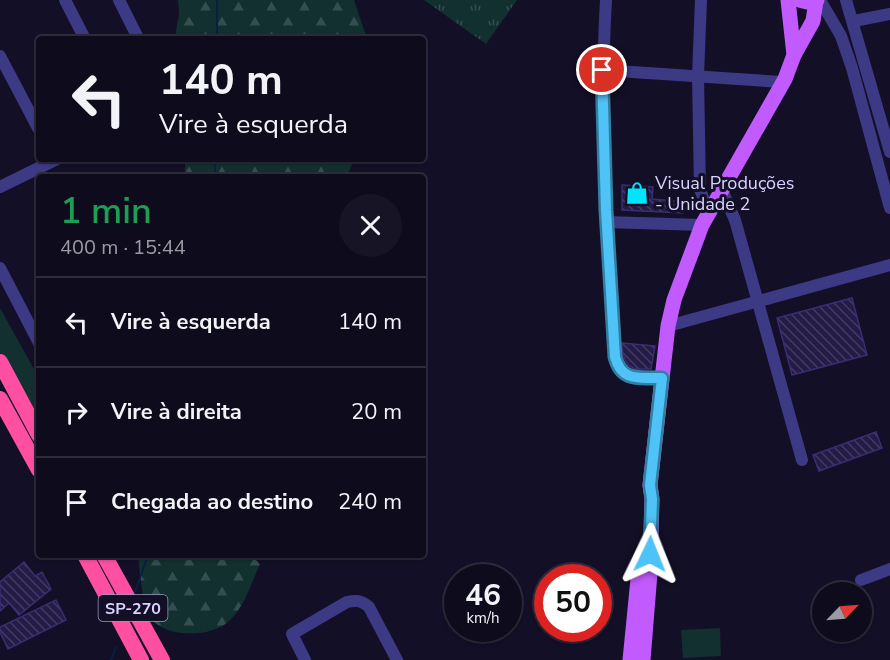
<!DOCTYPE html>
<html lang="pt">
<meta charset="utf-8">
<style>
body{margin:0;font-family:"Nunito Sans",sans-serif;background:#171425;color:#f1f3f6;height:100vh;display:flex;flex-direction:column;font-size:22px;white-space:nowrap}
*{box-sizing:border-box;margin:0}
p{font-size:20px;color:#9b9ba3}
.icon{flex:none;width:33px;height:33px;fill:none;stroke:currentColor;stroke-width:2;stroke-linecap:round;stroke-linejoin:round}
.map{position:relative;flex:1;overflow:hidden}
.details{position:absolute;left:36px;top:174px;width:390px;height:384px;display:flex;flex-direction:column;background:#0e0b1c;border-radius:6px;box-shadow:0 2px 4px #0004,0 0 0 2px #2e2b3b}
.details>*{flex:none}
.hud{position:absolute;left:36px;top:36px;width:390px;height:126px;border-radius:6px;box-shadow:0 2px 4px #0004,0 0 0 2px #2e2b3b;background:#0e0b1c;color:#f1f3f6;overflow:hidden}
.needle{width:39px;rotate:65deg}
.fabs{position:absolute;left:812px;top:582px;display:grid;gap:12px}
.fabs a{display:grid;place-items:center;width:60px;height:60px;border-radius:50%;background:#0e0b1c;box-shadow:0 2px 4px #0004,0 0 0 2px #2e2b3b;font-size:30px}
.speed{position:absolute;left:444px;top:564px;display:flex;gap:12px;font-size:30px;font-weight:700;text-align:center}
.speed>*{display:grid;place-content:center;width:78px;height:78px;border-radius:50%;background:#0e0b1c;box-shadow:0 2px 4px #0004,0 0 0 2px #2e2b3b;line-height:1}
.speed small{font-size:15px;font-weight:400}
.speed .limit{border:9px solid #d22;background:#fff;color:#111}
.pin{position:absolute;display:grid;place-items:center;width:51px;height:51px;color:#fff;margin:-26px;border:3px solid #fff;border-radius:50%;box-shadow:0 2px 6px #0007}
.me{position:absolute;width:66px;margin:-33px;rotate:2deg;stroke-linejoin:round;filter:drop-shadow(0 0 4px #0008)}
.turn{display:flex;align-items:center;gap:21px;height:126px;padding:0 24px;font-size:27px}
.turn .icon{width:78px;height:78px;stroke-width:2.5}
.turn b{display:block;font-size:42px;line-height:51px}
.round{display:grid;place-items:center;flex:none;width:63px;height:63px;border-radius:32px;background:#171425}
.summary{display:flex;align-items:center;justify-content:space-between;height:102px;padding:0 24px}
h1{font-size:36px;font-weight:600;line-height:45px;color:#1e9e55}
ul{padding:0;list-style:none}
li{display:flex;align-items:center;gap:18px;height:90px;padding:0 24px;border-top:2px solid #2e2b3b}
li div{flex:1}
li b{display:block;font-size:22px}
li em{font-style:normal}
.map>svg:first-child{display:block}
.grass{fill:#12302f}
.forest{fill:url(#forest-firs)}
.park{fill:url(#park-tufts)}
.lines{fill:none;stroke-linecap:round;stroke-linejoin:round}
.stream{stroke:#0a1f44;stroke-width:2}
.building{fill:url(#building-back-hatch);stroke:#3b2d73;stroke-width:1.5}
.minor{stroke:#3d3a85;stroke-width:12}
.major{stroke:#c25bff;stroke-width:15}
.highway{stroke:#ff4fa3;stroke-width:16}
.route-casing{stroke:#337fa1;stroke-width:15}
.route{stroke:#4fc3f7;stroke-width:10}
.labels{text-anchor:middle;stroke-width:6;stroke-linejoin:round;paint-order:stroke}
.shield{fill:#130f26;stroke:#9e99be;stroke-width:1.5}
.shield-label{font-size:16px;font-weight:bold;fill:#d9d4ff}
.poi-label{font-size:18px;fill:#d9d4ff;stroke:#130f26;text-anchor:start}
</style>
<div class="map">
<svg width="890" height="660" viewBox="0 0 890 660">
<defs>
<pattern id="forest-firs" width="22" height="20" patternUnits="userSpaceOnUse" patternTransform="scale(1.5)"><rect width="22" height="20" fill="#12302f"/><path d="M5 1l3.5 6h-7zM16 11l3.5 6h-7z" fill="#344d4e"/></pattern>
<pattern id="park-tufts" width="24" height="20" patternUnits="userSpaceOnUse" patternTransform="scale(1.5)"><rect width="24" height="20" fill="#12302f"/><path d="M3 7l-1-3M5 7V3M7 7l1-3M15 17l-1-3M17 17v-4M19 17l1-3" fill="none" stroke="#344d4e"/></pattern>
<pattern id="building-back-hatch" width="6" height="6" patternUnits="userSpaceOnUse" patternTransform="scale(1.5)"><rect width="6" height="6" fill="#241b47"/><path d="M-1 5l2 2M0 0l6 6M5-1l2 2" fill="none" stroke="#433b63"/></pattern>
</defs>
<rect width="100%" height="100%" fill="#130f26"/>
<!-- grass -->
<g class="grass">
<path d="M0,308L39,378V427L0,353Z"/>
<path d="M720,628L721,656L683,658L681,630Z"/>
</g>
<!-- forest -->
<g class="forest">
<path d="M178,0H354L367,39H177L175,38L179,13Z"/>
<path d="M186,159H355L346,177H184Z"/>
<path d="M138,555H251L260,564C251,583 245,607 229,621C212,637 172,638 154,622C142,611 140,572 138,555Z"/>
</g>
<!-- park -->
<path class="park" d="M424,0H517L486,44Z"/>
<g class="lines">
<!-- stream -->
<g class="stream">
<path d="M217,39V0"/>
<path d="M215,177V159"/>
<path d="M135,592L148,555"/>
<path d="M111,660L116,647"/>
</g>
</g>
<!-- building -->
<g class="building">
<path d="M622,185L653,187L652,199L687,202L683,213L622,210Z"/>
<path d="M852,298L867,355L792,375L777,318Z"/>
<path d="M622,343L655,346L651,369H635L628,365L623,355Z"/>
<path d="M876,432L882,448L819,471L813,455Z"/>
<path d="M24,562L35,576L42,572L51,589L19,615L9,603L0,611V582Z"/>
<path d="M56,600L66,620L8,649L0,632V627Z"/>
</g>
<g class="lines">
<!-- minor -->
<g class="minor">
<path d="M65,0L85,39"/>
<path d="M119,0L137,36"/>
<path d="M606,0C599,119 607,238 615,357C622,383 640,377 662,378"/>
<path d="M701,0L698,76L700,189L708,213"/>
<path d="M820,0L841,36L852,68L890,208"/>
<path d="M846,0L890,152"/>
<path d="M854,21L890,14"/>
<path d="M0,56L39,130"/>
<path d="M602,70L782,82"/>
<path d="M0,187L57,159"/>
<path d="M722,190L735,220L802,460"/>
<path d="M606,222L702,225"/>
<path d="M0,268L39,343"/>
<path d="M668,326L890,265"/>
<path d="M861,580L890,569"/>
<path d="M305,660L292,634L347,602C356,600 361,600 369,607L397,660"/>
</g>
<!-- major -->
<g class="major">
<path d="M788,0L794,55"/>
<path d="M799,0L807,2L817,0"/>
<path d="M630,660L640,559"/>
<path d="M643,660L650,573L652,499L650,485L668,326L674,300L702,225L785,79L794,55L813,21L816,1"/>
</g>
<!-- highway -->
<g class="highway">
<path d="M0,362L39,435"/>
<path d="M0,399L39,470"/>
<path d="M85,555L141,660"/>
<path d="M104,555L162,660"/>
</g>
</g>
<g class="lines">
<!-- route casing -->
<g class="route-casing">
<path id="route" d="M602,70L606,210L615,357C622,383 640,377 662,378L650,485L652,499L650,554"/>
</g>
<!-- route -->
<use href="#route" class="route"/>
</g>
<!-- icons -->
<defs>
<g id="shop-bare" transform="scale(1.8)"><path d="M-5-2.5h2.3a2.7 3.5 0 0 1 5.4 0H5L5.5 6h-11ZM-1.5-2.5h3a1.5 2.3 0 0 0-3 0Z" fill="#00e5ff" stroke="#130f26" stroke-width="2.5" paint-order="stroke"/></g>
</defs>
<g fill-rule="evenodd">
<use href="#shop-bare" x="637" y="193"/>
</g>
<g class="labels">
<!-- shield labels -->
<rect class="shield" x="98.5" y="595" width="69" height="26" rx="4.5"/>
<g class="shield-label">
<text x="133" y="614">SP-270</text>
</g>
<!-- poi labels -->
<g class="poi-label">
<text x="655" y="189">Visual Produções<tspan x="655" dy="21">- Unidade 2</tspan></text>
</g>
</g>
</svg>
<div class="fabs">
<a><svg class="needle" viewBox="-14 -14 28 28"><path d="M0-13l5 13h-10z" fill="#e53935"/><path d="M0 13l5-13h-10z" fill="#9b9ba3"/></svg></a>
</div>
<div class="speed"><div>46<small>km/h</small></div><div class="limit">50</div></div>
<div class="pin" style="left:602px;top:70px;background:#d93025"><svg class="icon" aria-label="arrive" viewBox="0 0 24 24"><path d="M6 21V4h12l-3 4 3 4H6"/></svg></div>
<svg class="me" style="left:650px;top:554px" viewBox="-20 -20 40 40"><path d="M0-17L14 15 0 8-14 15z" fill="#4fc3f7" stroke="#fff" stroke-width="4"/></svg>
<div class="hud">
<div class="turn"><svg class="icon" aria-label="left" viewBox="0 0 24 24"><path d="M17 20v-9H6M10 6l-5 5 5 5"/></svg><div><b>140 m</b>Vire à esquerda</div></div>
</div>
<section class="details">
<div class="summary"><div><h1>1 min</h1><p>400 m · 15:44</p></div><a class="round"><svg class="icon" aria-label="close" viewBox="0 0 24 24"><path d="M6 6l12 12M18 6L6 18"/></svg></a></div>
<ul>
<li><svg class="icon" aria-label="left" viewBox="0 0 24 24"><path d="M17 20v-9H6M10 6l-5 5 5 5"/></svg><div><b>Vire à esquerda</b></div><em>140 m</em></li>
<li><svg class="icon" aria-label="right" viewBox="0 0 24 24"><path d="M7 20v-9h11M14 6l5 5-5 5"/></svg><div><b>Vire à direita</b></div><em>20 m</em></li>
<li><svg class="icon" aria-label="arrive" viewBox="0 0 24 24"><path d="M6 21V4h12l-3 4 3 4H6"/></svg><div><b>Chegada ao destino</b></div><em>240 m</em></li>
</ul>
</section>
</div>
